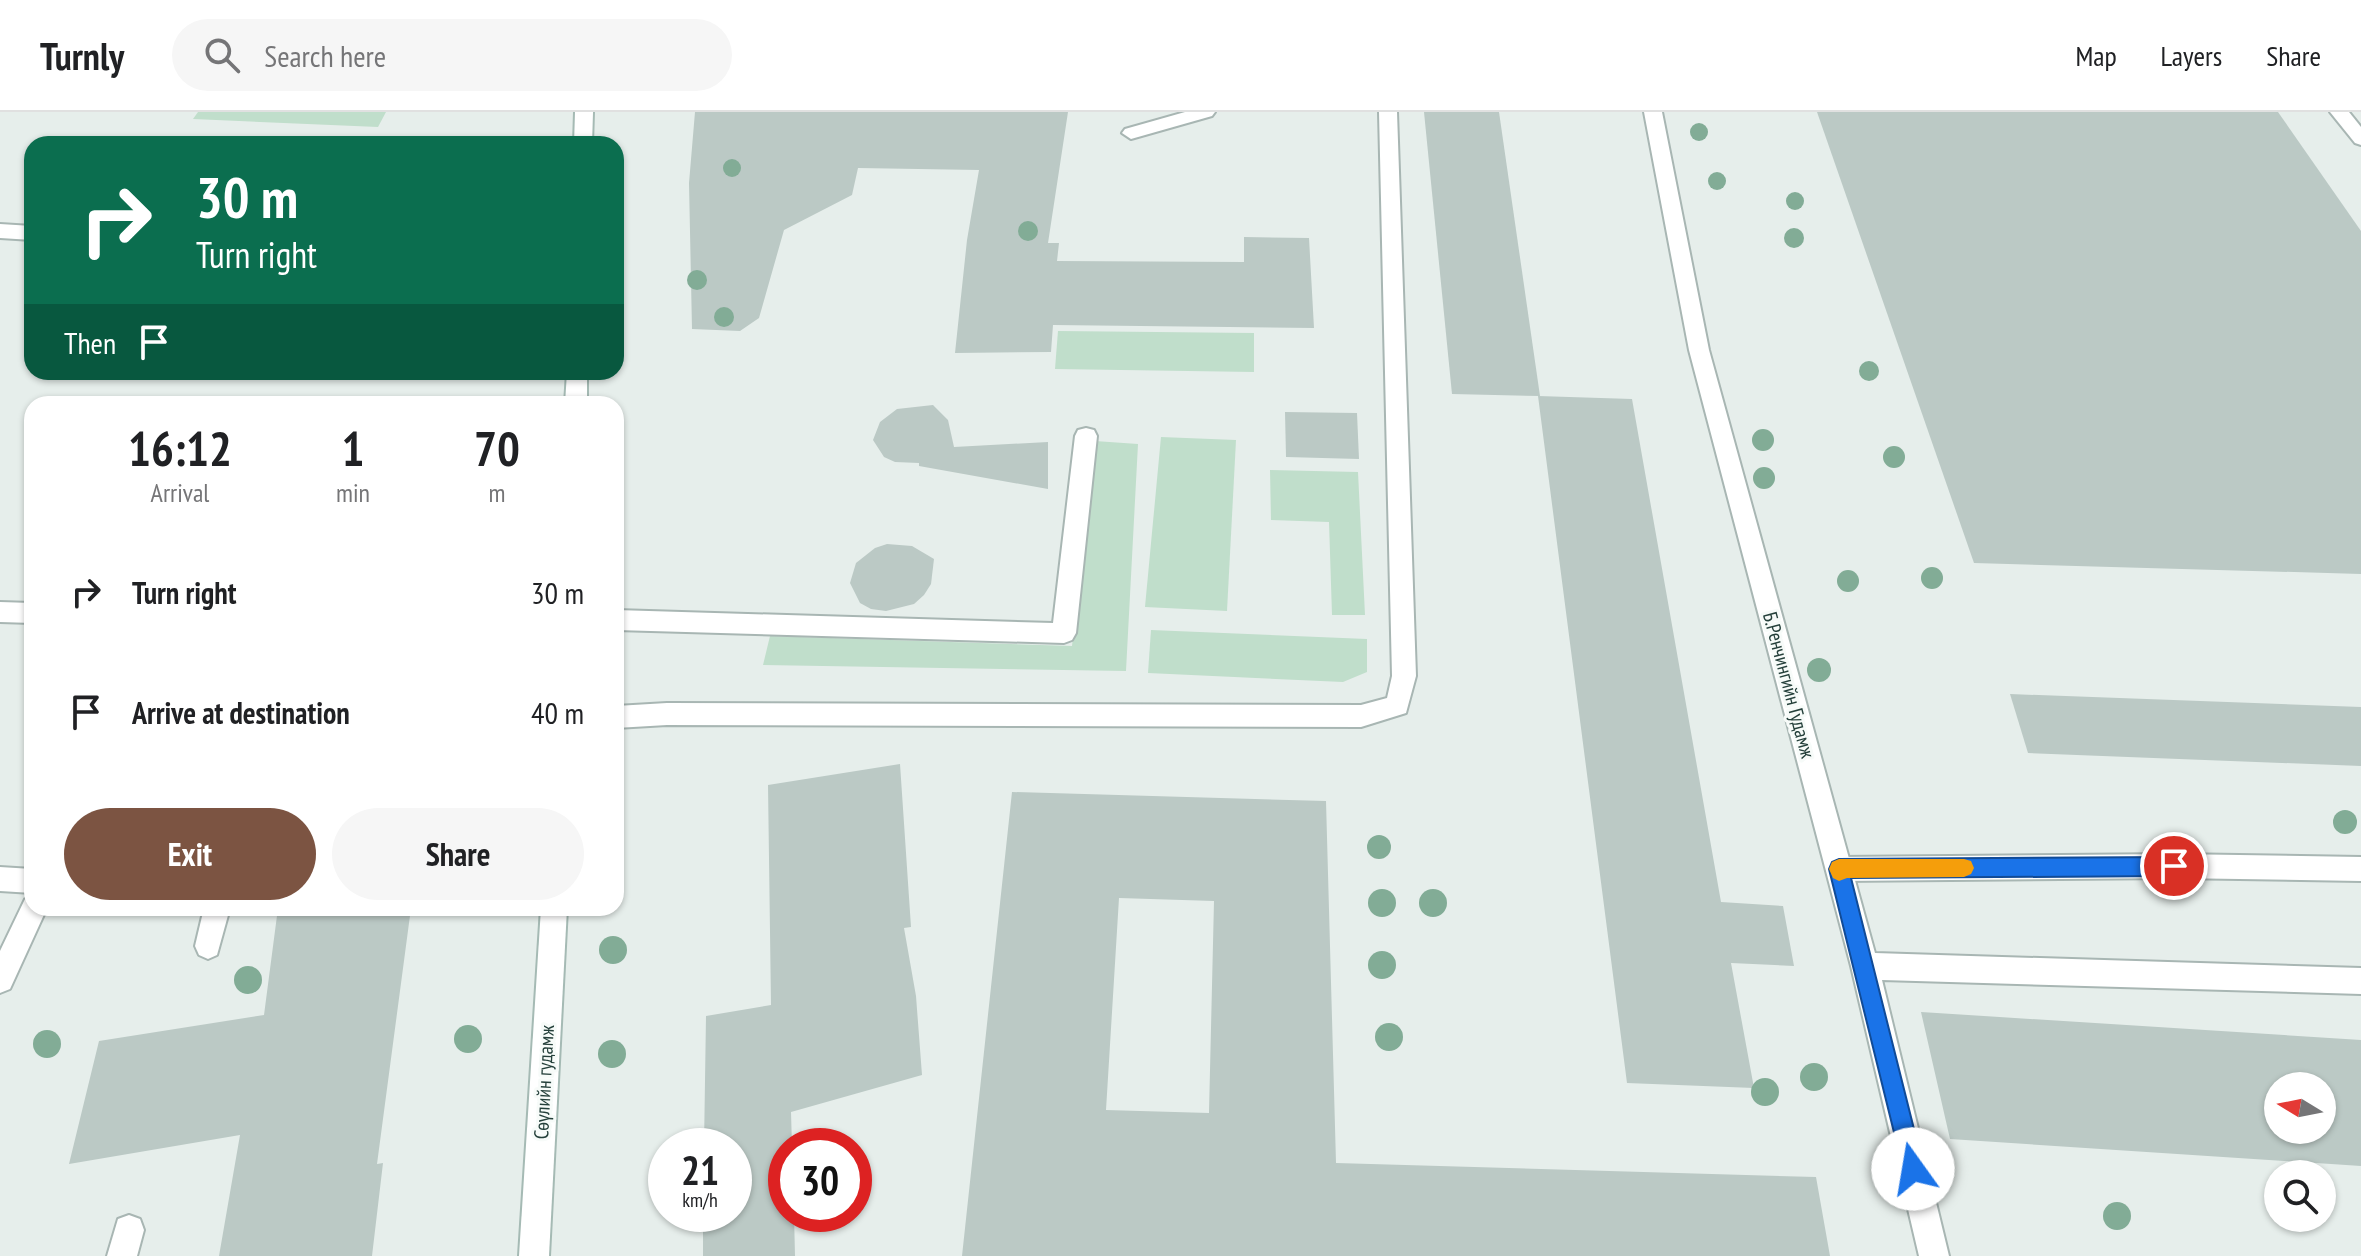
<!DOCTYPE html>
<meta charset="utf-8">
<style>
body{margin:0;font-family:"PT Sans Narrow",sans-serif;background:#f6f6f6;color:#202124;height:100vh;display:flex;flex-direction:column;font-size:30px;white-space:nowrap}
*{box-sizing:border-box;margin:0}
p{font-size:26px;color:#757577}
.icon{flex:none;width:44px;height:44px;fill:none;stroke:currentColor;stroke-width:2;stroke-linecap:round;stroke-linejoin:round}
.map{position:relative;flex:1;overflow:hidden}
.drawer{position:absolute;left:24px;top:284px;width:600px;height:520px;display:flex;flex-direction:column;background:#fff;border-radius:24px;box-shadow:0 2px 6px #0004}
.drawer>*{flex:none}
.hud{position:absolute;left:24px;top:24px;width:600px;height:244px;border-radius:24px;box-shadow:0 2px 6px #0004;background:#0b6e4f;color:#fff;overflow:hidden}
.needle{width:52px;rotate:280deg}
.tools{position:absolute;left:2264px;top:960px;display:grid;gap:16px}
.tools a{display:grid;place-items:center;width:72px;height:72px;border-radius:50%;background:#fff;box-shadow:0 2px 6px #0004;font-size:40px}
.speed{position:absolute;left:648px;top:1016px;display:flex;gap:16px;font-size:40px;font-weight:700;text-align:center}
.speed>*{display:grid;place-content:center;width:104px;height:104px;border-radius:50%;background:#fff;box-shadow:0 2px 6px #0004;line-height:1}
.speed small{font-size:20px;font-weight:400}
.speed .limit{border:12px solid #d22;background:#fff;color:#111}
.pin{position:absolute;display:grid;place-items:center;width:68px;height:68px;color:#fff;margin:-34px;border:4px solid #fff;border-radius:50%;box-shadow:0 2px 8px #0007}
.me{position:absolute;width:88px;margin:-44px;rotate:347deg;stroke-linejoin:round;filter:drop-shadow(0 0 6px #0008)}
.turn{display:flex;align-items:center;gap:28px;height:168px;padding:0 40px;font-size:36px}
.turn .icon{width:104px;height:104px;stroke-width:2.5}
.turn b{display:block;font-size:56px;line-height:68px}
.then{display:flex;align-items:center;height:76px;padding:0 40px;background:#0003;gap:16px;font-size:30px}
.eta{display:flex;justify-content:space-evenly;align-items:center;height:136px;text-align:center}
.eta b{font-size:48px;font-weight:800;line-height:56px}
.primary-button{display:flex;gap:16px;margin-top:auto;padding:16px 40px}
.primary-button a{flex:1;height:92px;border-radius:48px;background:#7c5442;color:#fff;font-size:32px;font-weight:800;line-height:92px;text-align:center}
.primary-button a+a{background:#f6f6f6;color:#202124}
ul{padding:0;list-style:none}
li{display:flex;align-items:center;gap:24px;height:120px;padding:0 40px}
li div{flex:1}
li b{display:block;font-size:30px}
li em{font-style:normal}
header{display:flex;align-items:center;gap:48px;box-sizing:border-box;height:112px;padding:0 40px;background:#fff;border-bottom:2px solid #e0e0e0}
header strong{font-size:38px}
nav{display:flex;gap:44px;margin-inline-start:auto;font-size:28px}
.search{width:560px;height:72px;background:#f6f6f6;display:flex;align-items:center;gap:20px;box-sizing:border-box;padding:0 28px;border-radius:44px;color:#757577;font-size:30px}
.map>svg:first-child{display:block}
.green{fill:#c0decb}
.building{fill:#bbc9c5;fill-rule:evenodd}
.lines{fill:none;stroke-linecap:round;stroke-linejoin:round}
.service-casing{stroke:#a8b6b3;stroke-width:4}
.minor-casing{stroke:#a8b6b3;stroke-width:4}
.tertiary-casing{stroke:#a8b6b3;stroke-width:4}
.secondary-casing{stroke:#a5bab4;stroke-width:4}
.service{fill:#fff;fill-rule:evenodd}
.minor{fill:#fff;fill-rule:evenodd}
.tertiary{fill:#fff;fill-rule:evenodd}
.secondary{fill:#fff;fill-rule:evenodd}
.tree{fill:#82ac96}
.route{fill:#1a73e8;stroke:#114b97;stroke-width:2}
.slow{fill:#f59e0b}
.labels{text-anchor:middle;stroke-width:6;stroke-linejoin:round;paint-order:stroke}
.street-label{font-size:20px;fill:#25403b;stroke:#f7fbf9}
</style>
<header>
<strong>Turnly</strong>
<div class="search"><svg class="icon" aria-label="search" viewBox="0 0 24 24"><circle cx="10" cy="10" r="6"/><path d="M15 15l6 6"/></svg>Search here</div>
<nav><a>Map</a><a>Layers</a><a>Share</a></nav>
</header>
<div class="map">
<svg width="2361" height="1144" viewBox="0 0 2361 1144">
<rect width="100%" height="100%" fill="#e6eeeb"/>
<!-- green -->
<g class="green">
<path d="M198,0H386L378,15L193,7Z"/>
<path d="M1058,219L1254,221V260L1055,257Z"/>
<path d="M1161,325L1236,328L1227,499L1145,495Z"/>
<path d="M1095,329L1138,332L1126,559L763,553L770,524L1072,534Z"/>
<path d="M1270,358L1358,360L1365,503H1332L1329,410L1271,408Z"/>
<path d="M1151,518L1367,527V560L1343,570L1148,561Z"/>
</g>
<!-- building -->
<g class="building">
<path d="M695,0H1068L1048,131H1059L1057,149L1244,150V125L1309,126L1314,216L1053,213L1051,240L955,241L967,128L979,58L858,56L852,83L784,118L759,206L740,219L692,217L689,71Z"/>
<path d="M1424,0H1499L1540,284L1452,282Z"/>
<path d="M1817,0H2278L2361,119V462L1974,451Z"/>
<path d="M1538,284L1632,287L1721,790L1783,794L1794,854L1731,851L1754,976L1627,971Z"/>
<path d="M933,293L948,308L954,335L1048,330V377L919,354V351L895,350L884,345L873,328L880,310L897,297Z"/>
<path d="M1285,300L1357,301L1359,347L1286,345Z"/>
<path d="M887,432L912,434L934,447L931,472L924,483L914,492L886,499L871,497L860,491L850,471L856,451L875,436Z"/>
<path d="M2010,582L2361,595V654L2028,641Z"/>
<path d="M900,652L911,815L904,816L916,884L922,963L791,1000L792,1034H786V1102H794L795,1144H703V1102H734V1034H704L706,904L771,893L768,673Z"/>
<path d="M1012,680L1326,689L1336,1051L1816,1065L1830,1144H962ZM1119,786L1214,789L1209,1001L1106,998Z"/>
<path d="M278,796H411L377,1052L383,1051L372,1144H219L240,1023L69,1052L99,929L264,903Z"/>
<path d="M1921,900L2361,928V1054L1950,1027ZM2278,974H2322V1018H2278Z"/>
</g>
<g class="lines">
<!-- service casing -->
<g class="service-casing">
<g id="service">
<path d="M1185,0H1215L1212,4L1131,27L1122,21L1125,17Z"/>
<path d="M2330,0H2349L2361,15V33L2355,31Z"/>
<path d="M0,112L32,114V128L0,126Z"/>
<path d="M1086,316L1094,318L1097,324L1076,521L1072,528L1064,531L616,518V498L1053,511L1075,324L1078,318Z"/>
<path d="M2174,742L2361,745V769L2174,766L1839,769L1830,766L1826,757L1830,748L1839,745Z"/>
</g>
</g>
<!-- minor casing -->
<g class="minor-casing">
<g id="minor">
<path d="M1379,0H1397L1416,564L1406,601L1361,615L667,613L616,616V594L667,591L1361,593L1387,586L1392,564Z"/>
<path d="M1644,0H1662L1709,238L1875,841L2361,856V882L1882,868L1949,1144H1919L1851,854L1689,238Z"/>
<path d="M0,755L32,757V781L0,779Z"/>
<path d="M32,784V796H47L10,877L0,881V839L25,787Z"/>
<path d="M204,796H230L217,843L208,847L199,843L195,834Z"/>
<path d="M129,1103L140,1107L144,1118L137,1144H107L118,1107Z"/>
</g>
</g>
<!-- tertiary casing -->
<g class="tertiary-casing">
<path id="tertiary" d="M0,490L32,491V511L0,510Z"/>
</g>
<!-- secondary casing -->
<g class="secondary-casing">
<g id="secondary">
<path d="M575,0H593L592,32H574Z"/>
<path d="M567,260H587V292H565Z"/>
<path d="M541,796H567L549,1144H519Z"/>
</g>
</g>
<!-- service -->
<use href="#service" class="service"/>
<!-- minor -->
<use href="#minor" class="minor"/>
<!-- tertiary -->
<use href="#tertiary" class="tertiary"/>
<!-- secondary -->
<use href="#secondary" class="secondary"/>
</g>
<!-- trees -->
<g class="tree">
<circle cx="1699" cy="20" r="9"/>
<circle cx="732" cy="56" r="9"/>
<circle cx="1717" cy="69" r="9"/>
<circle cx="1795" cy="89" r="9"/>
<circle cx="1028" cy="119" r="10"/>
<circle cx="1794" cy="126" r="10"/>
<circle cx="697" cy="168" r="10"/>
<circle cx="724" cy="205" r="10"/>
<circle cx="1869" cy="259" r="10"/>
<circle cx="1763" cy="328" r="11"/>
<circle cx="1894" cy="345" r="11"/>
<circle cx="1764" cy="366" r="11"/>
<circle cx="1932" cy="466" r="11"/>
<circle cx="1848" cy="469" r="11"/>
<circle cx="1819" cy="558" r="12"/>
<circle cx="2345" cy="710" r="12"/>
<circle cx="1379" cy="735" r="12"/>
<circle cx="1382" cy="791" r="14"/>
<circle cx="1433" cy="791" r="14"/>
<circle cx="613" cy="838" r="14"/>
<circle cx="1382" cy="853" r="14"/>
<circle cx="248" cy="868" r="14"/>
<circle cx="1389" cy="925" r="14"/>
<circle cx="468" cy="927" r="14"/>
<circle cx="47" cy="932" r="14"/>
<circle cx="612" cy="942" r="14"/>
<circle cx="1814" cy="965" r="14"/>
<circle cx="1765" cy="980" r="14"/>
<circle cx="2117" cy="1104" r="14"/>
</g>
<!-- route -->
<path class="route" d="M2174,745L2181,748L2184,754L2181,761L2174,764L1851,766L1924,1057L1921,1065L1913,1068L1905,1065L1829,757L1832,750L1839,747Z"/>
<!-- slow -->
<path class="slow" d="M1839,747H1964L1971,749L1974,756L1971,762L1964,765L1847,766L1839,769L1833,766L1829,757L1832,750Z"/>
<g class="labels">
<!-- street labels -->
<g class="street-label">
<text transform="translate(1789 573) rotate(75)" y="7">Б.Ренчингийн Гудамж</text>
<text transform="translate(544 970) rotate(-87)" y="7">Сөүлийн гудамж</text>
</g>
</g>
</svg>
<div class="tools">
<a><svg class="needle" viewBox="-14 -14 28 28"><path d="M0-13l5 13h-10z" fill="#e53935"/><path d="M0 13l5-13h-10z" fill="#757577"/></svg></a>
<a><svg class="icon" aria-label="search" viewBox="0 0 24 24"><circle cx="10" cy="10" r="6"/><path d="M15 15l6 6"/></svg></a>
</div>
<div class="speed"><div>21<small>km/h</small></div><div class="limit">30</div></div>
<div class="pin" style="left:2174px;top:754px;background:#d93025"><svg class="icon" aria-label="arrive" viewBox="0 0 24 24"><path d="M6 21V4h12l-3 4 3 4H6"/></svg></div>
<svg class="me" style="left:1913px;top:1057px" viewBox="-20 -20 40 40"><circle r="19" fill="#fff"/><path d="M0-13L10 11 0 6-10 11z" fill="#1a73e8"/></svg>
<div class="hud">
<div class="turn"><svg class="icon" aria-label="right" viewBox="0 0 24 24"><path d="M7 20v-9h11M14 6l5 5-5 5"/></svg><div><b>30 m</b>Turn right</div></div>
<div class="then">Then<svg class="icon" aria-label="arrive" viewBox="0 0 24 24"><path d="M6 21V4h12l-3 4 3 4H6"/></svg></div>
</div>
<section class="drawer">
<div class="eta">
<div><b>16:12</b><p>Arrival</p></div>
<div><b>1</b><p>min</p></div>
<div><b>70</b><p>m</p></div>
</div>
<ul>
<li><svg class="icon" aria-label="right" viewBox="0 0 24 24"><path d="M7 20v-9h11M14 6l5 5-5 5"/></svg><div><b>Turn right</b></div><em>30 m</em></li>
<li><svg class="icon" aria-label="arrive" viewBox="0 0 24 24"><path d="M6 21V4h12l-3 4 3 4H6"/></svg><div><b>Arrive at destination</b></div><em>40 m</em></li>
</ul>
<div class="primary-button"><a>Exit</a><a>Share</a></div>
</section>
</div>
